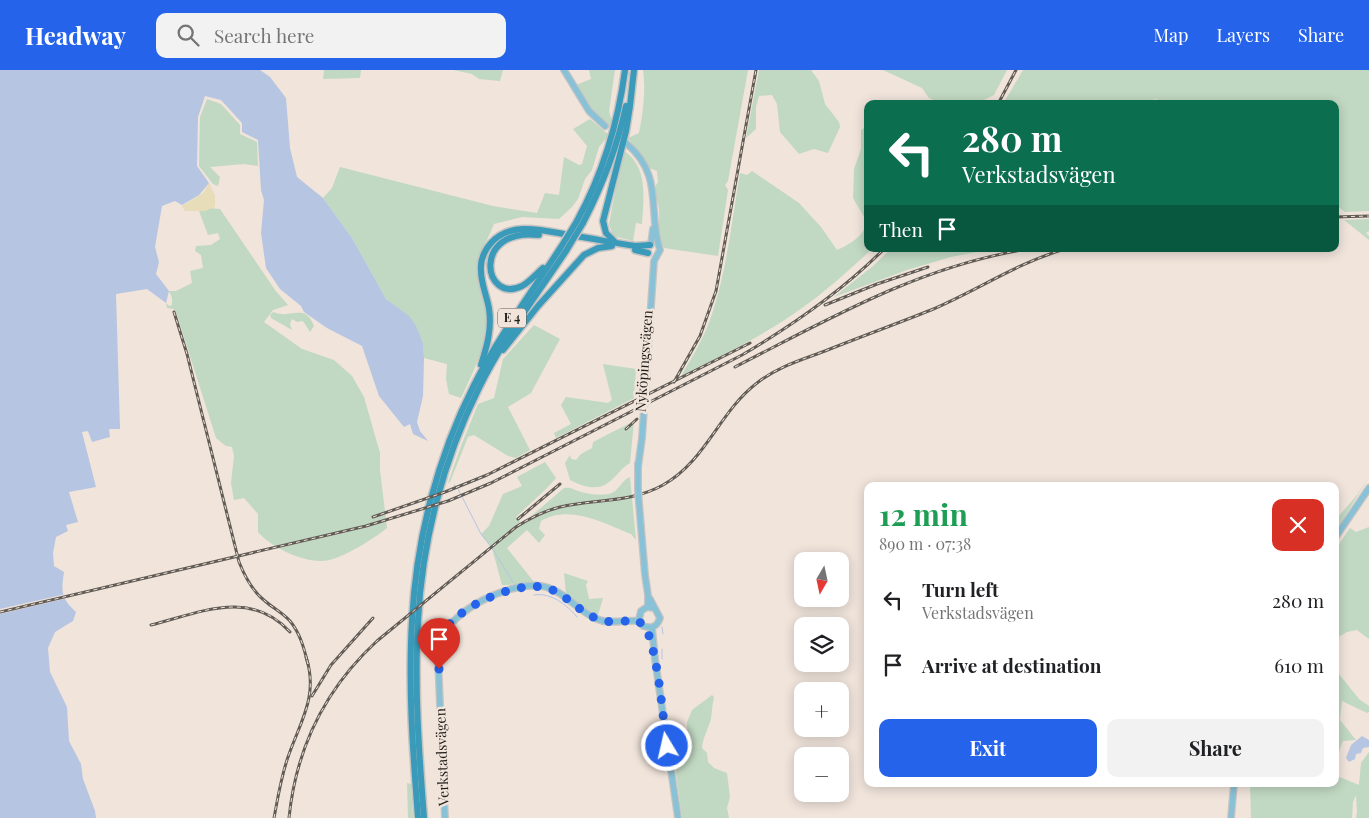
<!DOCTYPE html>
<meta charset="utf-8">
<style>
body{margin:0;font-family:"Playfair Display",serif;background:#f2f2f2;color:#202124;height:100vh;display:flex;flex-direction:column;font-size:19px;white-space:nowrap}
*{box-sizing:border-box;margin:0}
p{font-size:16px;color:#757577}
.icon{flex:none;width:28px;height:28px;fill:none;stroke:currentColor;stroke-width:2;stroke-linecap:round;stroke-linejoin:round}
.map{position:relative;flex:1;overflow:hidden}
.side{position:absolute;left:864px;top:412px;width:475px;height:305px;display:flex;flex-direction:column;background:#fff;border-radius:10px;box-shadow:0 2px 12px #0003}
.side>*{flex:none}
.guide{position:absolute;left:864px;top:30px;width:475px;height:152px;border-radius:10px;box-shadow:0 2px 12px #0003;background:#0b6e4f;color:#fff;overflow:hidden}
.needle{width:32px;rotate:189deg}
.tools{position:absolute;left:794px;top:482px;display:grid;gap:10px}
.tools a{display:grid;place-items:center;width:55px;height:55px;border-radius:10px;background:#fff;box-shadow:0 2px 12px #0003;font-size:25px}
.pin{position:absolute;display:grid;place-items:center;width:42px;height:42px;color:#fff;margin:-51px -21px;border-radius:50% 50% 50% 0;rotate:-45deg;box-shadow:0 0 5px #0007}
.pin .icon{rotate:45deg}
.me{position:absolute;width:55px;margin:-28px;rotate:351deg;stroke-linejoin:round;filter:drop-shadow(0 0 4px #0008)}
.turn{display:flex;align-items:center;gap:18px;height:105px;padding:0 15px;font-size:22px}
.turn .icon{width:65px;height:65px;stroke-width:2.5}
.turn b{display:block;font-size:35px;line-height:42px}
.then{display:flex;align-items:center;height:48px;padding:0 15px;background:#0003;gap:10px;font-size:19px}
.round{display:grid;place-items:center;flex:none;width:52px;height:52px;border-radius:10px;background:#f2f2f2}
.headline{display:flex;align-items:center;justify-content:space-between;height:85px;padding:0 15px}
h1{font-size:30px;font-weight:700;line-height:38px;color:#1e9e55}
.cta{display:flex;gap:10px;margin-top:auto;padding:10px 15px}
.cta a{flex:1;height:58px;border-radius:10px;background:#2563eb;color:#fff;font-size:20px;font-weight:700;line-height:58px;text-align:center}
.cta a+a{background:#f2f2f2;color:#202124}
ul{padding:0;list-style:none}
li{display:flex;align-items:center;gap:15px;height:65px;padding:0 15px}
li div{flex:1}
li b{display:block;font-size:19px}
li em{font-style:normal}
header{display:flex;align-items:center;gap:30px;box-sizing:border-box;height:70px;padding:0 25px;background:#2563eb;color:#fff}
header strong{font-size:24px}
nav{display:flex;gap:28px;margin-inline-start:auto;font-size:18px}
.search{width:350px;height:45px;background:#f2f2f2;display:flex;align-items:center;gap:12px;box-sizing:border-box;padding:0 18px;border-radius:10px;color:#757577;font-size:19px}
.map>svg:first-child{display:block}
.green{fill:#c1d8c2}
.sand{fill:#e7ddb8}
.water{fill:#b6c5e1}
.pier{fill:#f0e4db}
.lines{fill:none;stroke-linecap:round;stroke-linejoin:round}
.stream{stroke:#b6c5e1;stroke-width:1}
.major-casing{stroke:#c6c4c3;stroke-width:8}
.highway-casing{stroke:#c6c4c3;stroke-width:9}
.major{stroke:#89c2d6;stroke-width:5.5}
.highway{stroke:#3a9aba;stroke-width:6}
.rail-casing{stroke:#625c56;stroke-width:3}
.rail{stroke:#f0e4db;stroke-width:1;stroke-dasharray:4;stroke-linecap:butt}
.major-bridge-casing{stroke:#c6c4c3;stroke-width:8;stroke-linecap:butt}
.highway-bridge-casing{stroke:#c6c4c3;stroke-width:9;stroke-linecap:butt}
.major-bridge{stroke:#89c2d6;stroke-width:5.5}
.highway-bridge{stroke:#3a9aba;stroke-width:6}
.route{stroke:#2563eb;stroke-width:9;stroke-dasharray:0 16.2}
.labels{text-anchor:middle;stroke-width:5;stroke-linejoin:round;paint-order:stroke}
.shield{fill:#f0e4db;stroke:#605954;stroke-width:1}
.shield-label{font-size:12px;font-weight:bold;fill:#221e1a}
.street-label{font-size:14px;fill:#221e1a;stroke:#f0e4db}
</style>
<header>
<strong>Headway</strong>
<div class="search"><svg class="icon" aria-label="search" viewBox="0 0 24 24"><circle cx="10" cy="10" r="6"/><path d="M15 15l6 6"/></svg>Search here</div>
<nav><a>Map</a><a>Layers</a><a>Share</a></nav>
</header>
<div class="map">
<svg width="1369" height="748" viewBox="0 0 1369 748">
<rect width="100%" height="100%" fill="#f0e4db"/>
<!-- green -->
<g class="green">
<path d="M324,0H361L360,8L323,9Z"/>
<path d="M453,0H503L500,11L479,9L472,4Z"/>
<path d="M589,0H615L609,41L612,52L611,57L596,45L576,15L591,9Z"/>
<path d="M643,0H748L728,111L725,115L728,120L718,186L664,178C656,165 660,152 659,139C658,130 652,119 658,112L657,101L649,98L628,68L639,63C643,43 646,21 643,0Z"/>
<path d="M759,0H811L819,11L825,34L839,52L840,57L828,83L814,79L799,84L780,62L777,34L772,25L759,26L756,37V59L746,68Z"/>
<path d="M883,0H1007L994,25L984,30L979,34H942L929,28L922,18Z"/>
<path d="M1023,0H1369V141L1345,142L1335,135V34H1171L1155,29L1146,34H1003Z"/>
<path d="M207,29L221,34L240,55V64L257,72L258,96L244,94L210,97L220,107L218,116L213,114L199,96L200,47Z"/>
<path d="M590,49L609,65L599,77L592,100L585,109L578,129L572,137L559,149L522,147L494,154C489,168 480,180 477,194C475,209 483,222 485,236C490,270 475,298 461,328L449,324L446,309L447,294L424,288L423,272L408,246L386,229L352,168L323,128L332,118L340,97L493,136L537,143L545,123L559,125L564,87L579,95L582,94L587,76L573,59Z"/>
<path d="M867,56L868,57L867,152L853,128L854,99L861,79V60Z"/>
<path d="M623,80C648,96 644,127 642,154L636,153L633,171L613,166L609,154Z"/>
<path d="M752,101L799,133L821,157L837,180C849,175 864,166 867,152L868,179H872C845,204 817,229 786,249C753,271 716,288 681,306C693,286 705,266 712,244C727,199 732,150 740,103L747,105Z"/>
<path d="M209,138L220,139L275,220L288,235L273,240L264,252L302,279L334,290L352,306L364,327L380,383V400L387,458C375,468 344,487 329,490C307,495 272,478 258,462V444L244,428L234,430L231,413L234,386L232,377L226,376L216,368L177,245L174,239L167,238L166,233L169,236L172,235V228L169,221H176L192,213L190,201L203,198L201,185L195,181L196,176L211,175L220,169L218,163L208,165L199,141Z"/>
<path d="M1369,149V161L1366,163L1369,166V170L1344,150Z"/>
<path d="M891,179H992L951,187L907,200L834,227L873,196Z"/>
<path d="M273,242C277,243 282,245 286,244C300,243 307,239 314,256L310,262L303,251L297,252L292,249L290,254L292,260L271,248L270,245Z"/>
<path d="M534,255L560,269L531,323L508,337L530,380L516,388L508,386L474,365L468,367L450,412L448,413L461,376L478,334L494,328L503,289Z"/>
<path d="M603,294L636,299L634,328L556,368L554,363L571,354L561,335L566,327L608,333L612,330Z"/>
<path d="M634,351L630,393C621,398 617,406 609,412C597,422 582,416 570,410L565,393L570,385L571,389L576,390L581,384L592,378L593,372Z"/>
<path d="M545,392L556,408L547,418L516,447L522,454L564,418C570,417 572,419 578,421C587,424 600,426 609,424C619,422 621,410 630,407L636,470L631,464C604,453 569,434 541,451L539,459L545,465L539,473L527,460L507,478L534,512L532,514L502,515L492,478L481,464L489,456L503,424L522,416L517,407Z"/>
<path d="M1369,407L1335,462V451L1338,447L1357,425Z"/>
<path d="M1369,457V569L1357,560L1347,562L1335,569V480L1350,458L1356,462Z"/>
<path d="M564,503L588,511L586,515L589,529L603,528L598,545L580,535L566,524Z"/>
<path d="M1335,599L1359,629L1369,636V642L1367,643L1342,631L1340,650L1356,670L1343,671L1335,692Z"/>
<path d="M712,625L714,627C712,635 712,641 711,649C708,659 703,667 702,678L707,683L708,692L714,698L727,703L730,727L727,738L729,748H682L676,703L678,688H684L688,676L687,652L692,640Z"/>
<path d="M1369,682V748H1356L1357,742L1356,725L1353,732L1352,748H1251L1250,714H1335V705L1359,715L1361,693Z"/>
<path d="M407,713L411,714L413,748H408Z"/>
</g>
<!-- sand -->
<path class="sand" d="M209,113L215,126V137L205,141H185L182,136L203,123Z"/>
<!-- water -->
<g class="water">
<path d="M0,0H260L270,7L286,28L290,78L297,107L323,128L352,168L386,229L409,246L416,256L423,273L424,288L423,326L417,352L420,361L428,371L413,364L410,354L404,357L379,326L362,276L327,258L304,242L301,236L280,219L266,198L261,163L264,130L261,120L258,70L242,62V53L221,30L205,26L198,47L197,96L209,113L199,125L182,135L175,131L162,136L155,177L159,192L156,204L169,221L166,233L147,219L116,224L120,359H109L110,367L92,372L88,361L82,362L96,417L69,422L78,452L66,455L68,461L56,467L53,483L54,496L64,502C61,522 61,528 76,542L73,551L55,562L48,578L50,602L67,637L69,671L81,694L83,709L95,741L96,748H0Z"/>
<path d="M1362,666L1369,670V677L1363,678L1361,683L1356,684L1355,689L1349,692L1346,688L1351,675Z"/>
</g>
<!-- pier -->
<path class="pier" d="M66,524L68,528L0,544V539Z"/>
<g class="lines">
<!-- stream -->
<g class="stream">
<path d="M454,415L457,417L481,464L492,478L513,512"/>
<path d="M534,525C551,522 567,535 577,547"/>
<path d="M662,557L663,564"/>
<path d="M662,579V589"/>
</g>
<!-- major casing -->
<g class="major-casing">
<g id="major">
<path d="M564,0L589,41L605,56"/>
<path d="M626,73C665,106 647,141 660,180L654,191L642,368L638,397"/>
<path d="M651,174L653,159"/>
<path d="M638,419V394"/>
<path d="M639,433L645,505L648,525V537"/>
<path d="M1335,468L1369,418"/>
<path d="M650,529L660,548C657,557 652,559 643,556L639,549L641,541L647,537L654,538"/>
<path d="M652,558L655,589L678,748"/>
<path d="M445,748L438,589C439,583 438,575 440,570C453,539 509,512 541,516C563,519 577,541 597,549C610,555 626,549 639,551"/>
<path d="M1231,748L1234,714"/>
</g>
</g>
<!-- highway casing -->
<g class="highway-casing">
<g id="highway">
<path d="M577,151C603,103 618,54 625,0"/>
<path d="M583,153C602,116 617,78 626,36"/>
<path d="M539,165C471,157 483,235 522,216C530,212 536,204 543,198"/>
<path d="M614,171L606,163L603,151L626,61L630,36L634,0"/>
<path d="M635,180L648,183"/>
<path d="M503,280L538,236L584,185L598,178L612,176"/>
<path d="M481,295C487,276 492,259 489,239C487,226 481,214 481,201C480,191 484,181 491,173C512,149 548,162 575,166C595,169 615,173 636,176L650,175"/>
<path d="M418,748C413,683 408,617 412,551C416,470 437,388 474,315C499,266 531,223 561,177"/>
<path d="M424,748C419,683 414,617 418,551C422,471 443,390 479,318C503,269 536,226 566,181"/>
</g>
</g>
<!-- major -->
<use href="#major" class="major"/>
<!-- highway -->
<use href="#highway" class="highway"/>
<!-- rail casing -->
<g class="rail-casing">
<g id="rail">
<path d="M998,34L1016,0"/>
<path d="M1335,147L1369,146"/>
<path d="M825,235L877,214L928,197"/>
<path d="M174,242L187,284L239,492C245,507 252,521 265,531C273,538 283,543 290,551C300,563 304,578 308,594"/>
<path d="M735,297C831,248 920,196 1028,179"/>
<path d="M674,312L700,266L716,221L756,0"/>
<path d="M626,359L637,349"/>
<path d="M373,447L445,422L487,405L750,273"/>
<path d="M518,449L560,414"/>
<path d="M0,542L366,456L448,431L491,413L742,285C793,255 842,221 884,179"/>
<path d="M151,555C199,543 250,518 290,562"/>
<path d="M312,626L331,595L373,548"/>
<path d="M274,748C278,727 281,707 288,687C300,652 319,626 306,587"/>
<path d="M289,748C296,678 326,618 377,571L516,457C530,448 544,441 560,437C595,429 631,433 663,415C706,391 719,342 757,313C777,297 801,290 825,281C860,267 896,254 931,240C976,221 1017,193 1065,179"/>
</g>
</g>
<!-- rail -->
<use href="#rail" class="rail"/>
<!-- major-bridge casing -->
<g class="major-bridge-casing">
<path id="major-bridge" d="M638,419L639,433"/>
</g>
<!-- highway-bridge casing -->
<g class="highway-bridge-casing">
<g id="highway-bridge">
<path d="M561,177L577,151"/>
<path d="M566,181L583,153"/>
</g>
</g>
<!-- major-bridge -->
<use href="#major-bridge" class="major-bridge"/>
<!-- highway-bridge -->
<use href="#highway-bridge" class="highway-bridge"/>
</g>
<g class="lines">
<!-- route -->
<path class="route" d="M439,599C438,591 437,581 439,572C446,541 512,512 542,517C564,520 577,542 598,549C609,554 624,551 636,550C640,552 645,556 647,560C659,592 662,642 667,676"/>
</g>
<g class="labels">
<!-- shield labels -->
<rect class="shield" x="498" y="238.5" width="28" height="19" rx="4"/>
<g class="shield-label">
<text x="512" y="252">E 4</text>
</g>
<!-- street labels -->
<g class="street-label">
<text transform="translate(644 291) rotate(-86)" y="5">Nyköpingsvägen</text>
<text transform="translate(442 687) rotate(-92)" y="5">Verkstadsvägen</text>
</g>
</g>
</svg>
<div class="tools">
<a><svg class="needle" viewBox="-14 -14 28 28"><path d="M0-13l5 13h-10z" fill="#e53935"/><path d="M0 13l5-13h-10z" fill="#757577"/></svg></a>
<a><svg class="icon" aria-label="layers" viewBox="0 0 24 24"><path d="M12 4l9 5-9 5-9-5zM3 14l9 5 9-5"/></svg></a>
<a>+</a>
<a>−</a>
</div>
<div class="pin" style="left:439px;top:599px;background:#d93025"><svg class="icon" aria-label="arrive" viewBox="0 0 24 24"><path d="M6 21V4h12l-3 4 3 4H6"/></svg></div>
<svg class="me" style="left:667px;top:676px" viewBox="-20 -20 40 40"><circle r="17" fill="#2563eb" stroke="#fff" stroke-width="3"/><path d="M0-11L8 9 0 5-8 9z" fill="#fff"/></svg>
<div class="guide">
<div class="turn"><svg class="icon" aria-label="left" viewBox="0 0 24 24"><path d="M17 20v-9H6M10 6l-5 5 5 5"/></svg><div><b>280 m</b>Verkstadsvägen</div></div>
<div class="then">Then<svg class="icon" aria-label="arrive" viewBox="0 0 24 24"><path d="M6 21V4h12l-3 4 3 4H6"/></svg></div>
</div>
<section class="side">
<div class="headline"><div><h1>12 min</h1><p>890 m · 07:38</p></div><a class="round" style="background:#d93025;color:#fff"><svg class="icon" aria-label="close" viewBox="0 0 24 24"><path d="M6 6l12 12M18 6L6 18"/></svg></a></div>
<ul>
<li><svg class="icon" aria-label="left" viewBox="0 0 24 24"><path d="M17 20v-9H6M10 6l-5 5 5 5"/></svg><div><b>Turn left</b><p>Verkstadsvägen</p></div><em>280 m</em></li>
<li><svg class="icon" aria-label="arrive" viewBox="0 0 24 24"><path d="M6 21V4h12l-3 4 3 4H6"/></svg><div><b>Arrive at destination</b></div><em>610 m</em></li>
</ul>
<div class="cta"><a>Exit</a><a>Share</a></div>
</section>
</div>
